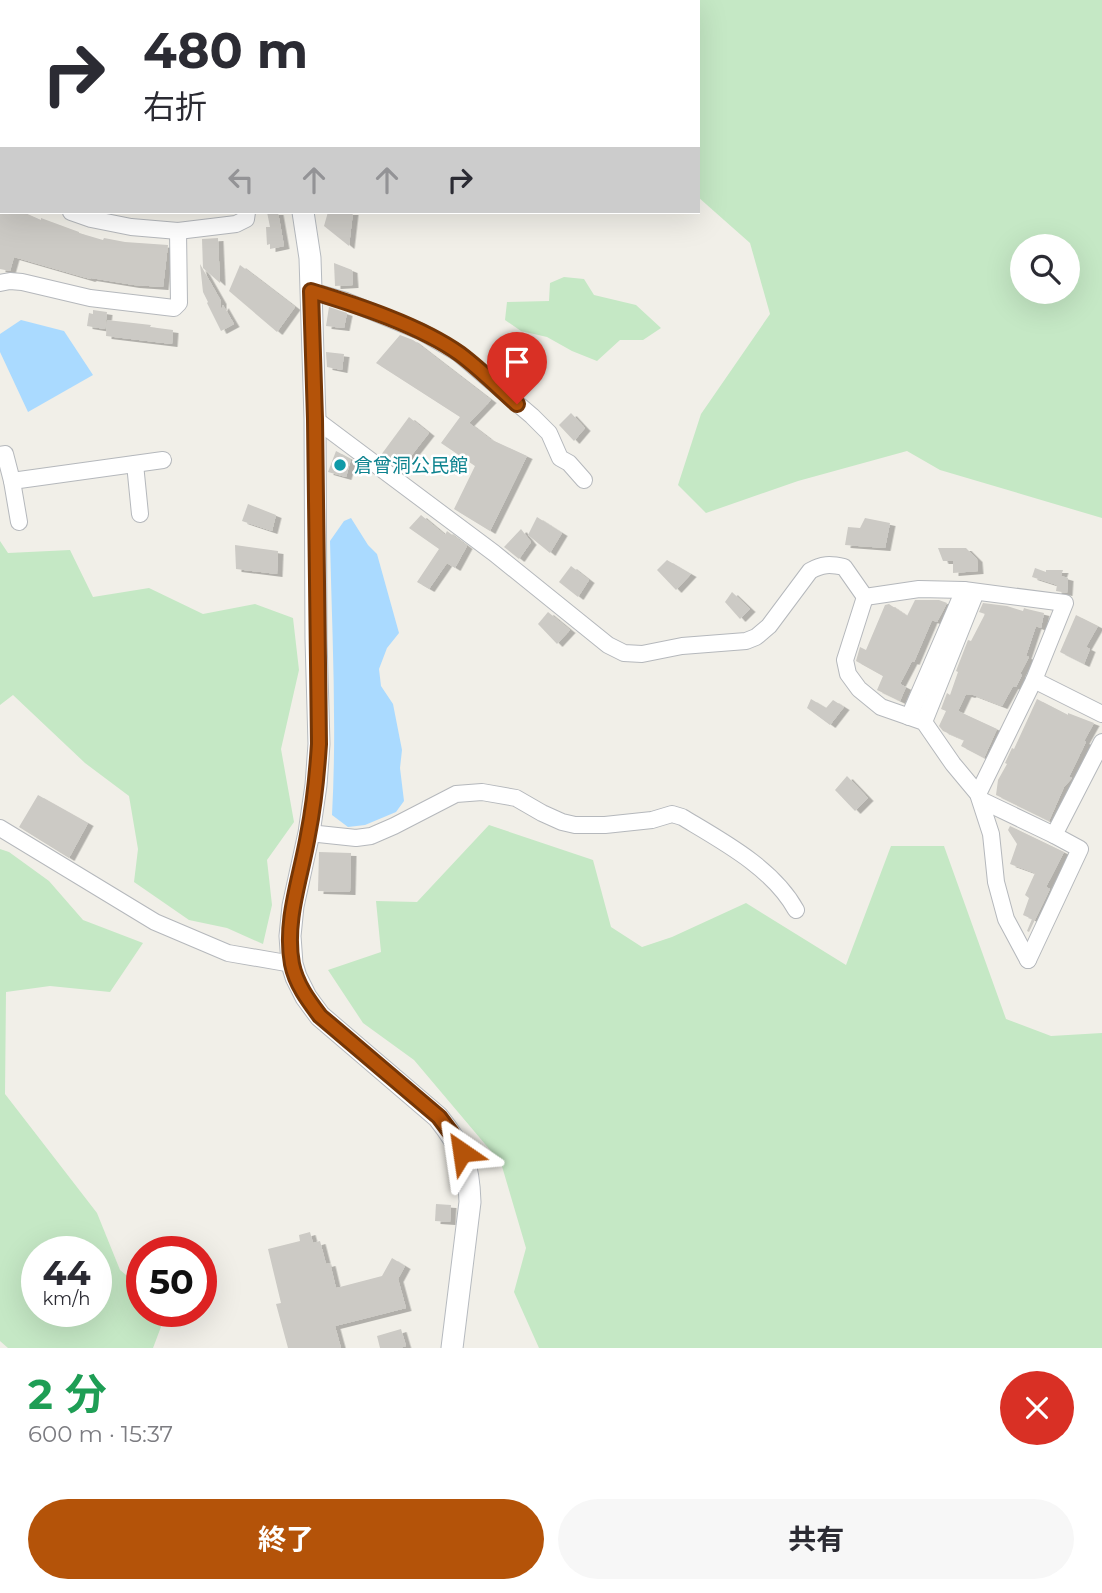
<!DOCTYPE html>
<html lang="ja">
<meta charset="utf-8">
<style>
body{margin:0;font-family:Montserrat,"Noto Sans JP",sans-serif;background:#f7f7f7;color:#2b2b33;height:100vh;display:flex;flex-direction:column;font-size:26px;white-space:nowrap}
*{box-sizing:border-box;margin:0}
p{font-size:23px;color:#7c7c81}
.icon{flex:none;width:38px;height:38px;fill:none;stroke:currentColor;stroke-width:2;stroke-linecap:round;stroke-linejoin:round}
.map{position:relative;height:1348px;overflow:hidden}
.drawer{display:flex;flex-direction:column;background:#fff;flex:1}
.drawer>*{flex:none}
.hud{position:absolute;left:0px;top:0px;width:700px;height:214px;box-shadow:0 7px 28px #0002;background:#fff;color:#2b2b33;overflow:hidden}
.fabs{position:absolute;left:1010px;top:234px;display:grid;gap:14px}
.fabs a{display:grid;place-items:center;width:70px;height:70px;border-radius:50%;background:#fff;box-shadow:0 7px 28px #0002;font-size:35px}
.speed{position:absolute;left:21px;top:1236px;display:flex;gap:14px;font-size:35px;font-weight:700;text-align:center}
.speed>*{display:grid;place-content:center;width:91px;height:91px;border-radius:50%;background:#fff;box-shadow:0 7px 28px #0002;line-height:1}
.speed small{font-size:18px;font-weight:400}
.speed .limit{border:10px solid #d22;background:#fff;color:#111}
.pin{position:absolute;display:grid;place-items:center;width:60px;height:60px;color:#fff;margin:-72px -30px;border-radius:50% 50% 50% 0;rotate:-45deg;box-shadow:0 0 7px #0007}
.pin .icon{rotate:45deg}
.me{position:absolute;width:77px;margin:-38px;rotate:328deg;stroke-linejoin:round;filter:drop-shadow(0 0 5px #0008)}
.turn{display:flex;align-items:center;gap:24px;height:147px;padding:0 28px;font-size:32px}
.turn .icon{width:91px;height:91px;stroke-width:2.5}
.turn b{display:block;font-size:49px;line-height:60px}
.lanes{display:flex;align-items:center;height:66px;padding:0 28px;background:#0003;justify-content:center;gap:35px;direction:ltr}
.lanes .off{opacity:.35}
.round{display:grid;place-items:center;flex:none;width:74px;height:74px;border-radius:37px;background:#f7f7f7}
.summary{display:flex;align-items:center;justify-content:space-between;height:119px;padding:0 28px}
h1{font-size:42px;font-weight:700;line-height:52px;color:#1e9e55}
.action{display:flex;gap:14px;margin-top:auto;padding:14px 28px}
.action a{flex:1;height:80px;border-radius:42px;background:#b45309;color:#fff;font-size:28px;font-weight:700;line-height:80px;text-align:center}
.action a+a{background:#f7f7f7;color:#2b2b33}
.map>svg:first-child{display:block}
.green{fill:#c5e8c5;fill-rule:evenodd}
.water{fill:#aadaff}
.building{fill:#cccac5;filter:url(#shadow)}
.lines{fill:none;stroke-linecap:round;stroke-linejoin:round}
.minor-casing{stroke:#b5b8bc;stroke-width:18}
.tertiary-casing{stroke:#b5b8bc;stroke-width:21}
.secondary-casing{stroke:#b6babf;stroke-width:23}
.minor{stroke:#fff;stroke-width:16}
.tertiary{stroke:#fff;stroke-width:19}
.secondary{stroke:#fff;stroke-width:21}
.route-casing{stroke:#753606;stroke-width:18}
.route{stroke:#b45309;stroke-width:12}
.culture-dot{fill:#0f9aa8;stroke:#fff;stroke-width:2.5}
.labels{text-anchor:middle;stroke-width:5;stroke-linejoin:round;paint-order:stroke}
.culture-label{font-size:19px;fill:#0d838f;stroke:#fff;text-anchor:start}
</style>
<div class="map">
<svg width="1102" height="1348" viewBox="0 0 1102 1348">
<defs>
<filter id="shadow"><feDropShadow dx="5.5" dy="3" stdDeviation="0" flood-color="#0004"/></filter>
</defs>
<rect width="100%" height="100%" fill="#f1efe8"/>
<!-- green -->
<g class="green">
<path d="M358,0H1102V518L940,470L907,451L798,481L706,513L678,485L701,414L770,314L750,243L698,197V2H357ZM1022,247H1068V292H1022Z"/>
<path d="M564,277L584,279L594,295L636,305L661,328L643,340H620L597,361L572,351L547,337L521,331L505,320L507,302L549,301L550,283Z"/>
<path d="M0,541L8,553L70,550L93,597L149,588L203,614L255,604L293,618L299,670L281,749L294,822L267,860L272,905L263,944L227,928L189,920L134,882L138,849L129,796L85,763L13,695L0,705Z"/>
<path d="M489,825L593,860L611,927L642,947L672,937L746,903L846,965L891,846H944L1006,1019L1051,1036L1102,1033V1348H539L514,1292L526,1248L501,1163L414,1060L363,1023L328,970L381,952L376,901L417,902Z"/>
<path d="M0,849L9,852L49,881L83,920L143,943L110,992L50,986L6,992L5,1094L97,1213L120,1270L142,1288V1311H167L153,1348H8L0,1341ZM96,1251V1311H37V1251Z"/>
</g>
<!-- water -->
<g class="water">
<path d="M21,320L64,331L93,375L28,412L0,352V334Z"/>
<path d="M351,518L368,545L377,554L399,633L387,648L379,669L381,686L393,704L402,750L400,768L404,801L396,812L365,825L348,827L332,815C337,724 332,632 330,541L344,521Z"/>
</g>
<!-- building -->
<g class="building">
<path d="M0,212H23L41,220V218L79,232V233L103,240L104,238L125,242L168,245L163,287L134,285L91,278L90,279L14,257L10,271L0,269Z"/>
<path d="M267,212H278L284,246L270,249V244L267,245L266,227H270Z"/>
<path d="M328,212H353L349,246L324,226Z"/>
<path d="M218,238L220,283L203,268L202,239Z"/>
<path d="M334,263L352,270L353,285L335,286Z"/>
<path d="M200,264L221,301V310L223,305L234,324L221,331L207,303L208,302L203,292Z"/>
<path d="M240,265L295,307L277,332L229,291Z"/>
<path d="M329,307L347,313L344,328L326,326Z"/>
<path d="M93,310L107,312L105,329L87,326L89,313L93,314Z"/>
<path d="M107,320L151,325L150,327L173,330L172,344L106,336Z"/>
<path d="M400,335L413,340L491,400L469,423L490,439L527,456L490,531L454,509L475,466L441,443L460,417L376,363Z"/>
<path d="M326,352L344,354L342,370L327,367Z"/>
<path d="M571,413L585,428L574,441L559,425Z"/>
<path d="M409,417L429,433L404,465L381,455Z"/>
<path d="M336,451L351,459L346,477L328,472Z"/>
<path d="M248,504L276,515L272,531L242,521Z"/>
<path d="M421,515L445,535L447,531L467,546L455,568L447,563L429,589L417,582L439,549L409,528Z"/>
<path d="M537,517L562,533L550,553L528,535Z"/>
<path d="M865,518L890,523L885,548L845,545L848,527L860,528Z"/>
<path d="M521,529L531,542L519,559L504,547Z"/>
<path d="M235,545L278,551L277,574L236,569Z"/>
<path d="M938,548H966L977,559L978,571L953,573V561H943Z"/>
<path d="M667,560L691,574L676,590L657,570Z"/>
<path d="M571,566L589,580L578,597L559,582Z"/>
<path d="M1035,568L1046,572V570H1063L1061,576L1068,578L1067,593L1056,591L1057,585L1032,577Z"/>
<path d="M732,592L750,609L740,619L725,602Z"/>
<path d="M915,600H939L947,603L937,622L932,620L914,662L912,661L900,684L906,687L900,701L877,690L883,676L856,661L860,647L866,650L885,605L889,604L907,616Z"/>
<path d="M983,603L1007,606L1023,611L1024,608L1027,609L1044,613L1041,628L1036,626L1026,656L1029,657L1020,674L1022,675L1016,687L1013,686L1002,706L971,694L970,695L966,694L958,711L997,729L984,758L961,746L964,740L943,731L939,726L946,711L941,709L947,693L950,695L958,672L956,671L968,640L971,641L985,614L979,612Z"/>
<path d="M548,612L570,630L557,644L538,624Z"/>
<path d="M1076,615L1098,626L1086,647L1090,649L1084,664L1060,652Z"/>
<path d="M811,699L826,708L833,700L844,707L830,725L807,708Z"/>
<path d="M1037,699L1068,715V713L1094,723L1084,741L1086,742L1069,777L1072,778L1064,787L1049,821L996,795L998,780L1007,764L1005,763L1012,748L1014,749Z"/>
<path d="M847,776L868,798L855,811L835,790Z"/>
<path d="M38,795L88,823L69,858L19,827Z"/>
<path d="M1010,826L1064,852L1046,887L1050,889L1029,932L1027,931L1032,919L1023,915L1029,898L1025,895L1035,873L1010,864L1017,844L1008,830Z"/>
<path d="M319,852L351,853L350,892L318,891Z"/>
<path d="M436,1204L451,1205L450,1222L435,1221Z"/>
<path d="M310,1232L313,1243L320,1241L326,1264L330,1263L336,1288L382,1276L392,1258L405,1266L398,1279L406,1308L335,1326L341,1348H288L276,1304L281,1303L268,1249L300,1241L299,1235Z"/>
<path d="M401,1329L406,1346L400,1348H380L377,1336Z"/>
</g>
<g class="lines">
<!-- minor casing -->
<g class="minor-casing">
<g id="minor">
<path d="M103,0V2"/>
<path d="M0,85L2,87"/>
<path d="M0,153L2,150"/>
<path d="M0,177L2,178"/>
<path d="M71,212L91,219L131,227L178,231L236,224L246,219L247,212"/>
<path d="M0,283L10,281L22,282L90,298L174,308L179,303L178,231"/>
<path d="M311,291L346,301L422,332L458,353L532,416L549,433L560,458L569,463L584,480"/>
<path d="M315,419L494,553L608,645L624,653L642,654L682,646L746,641L756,637L769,626L810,571C822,564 830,564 844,567L865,597"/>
<path d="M0,455L5,454L12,481L163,460"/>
<path d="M135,464L140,514"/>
<path d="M12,481L19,522"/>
<path d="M865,597L845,660L848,674L859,689L881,707L924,722L953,764L978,794L991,834L996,882L1006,919L1028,960"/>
<path d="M865,597L919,589L964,590L1065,603L1034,680L1102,714"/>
<path d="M909,717L964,590"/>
<path d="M924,722L976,592"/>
<path d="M978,794L1034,680"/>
<path d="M981,800L1054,835"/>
<path d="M0,828L155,922L228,953L292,964"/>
<path d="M309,833L356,838L371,836L394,826L456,794L482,792L516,798L542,813L562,822L575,825H605L652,820L672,814L682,817C722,841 773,868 796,910"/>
<path d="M1028,960L1080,849L1054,835L1102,742"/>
</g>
</g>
<!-- tertiary casing -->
<g class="tertiary-casing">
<g id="tertiary">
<path d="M22,0L25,2"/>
<path d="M173,2L176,0"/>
</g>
</g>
<!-- secondary casing -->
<g class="secondary-casing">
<g id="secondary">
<path d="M217,0L218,2"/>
<path d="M303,212L310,258L315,419L316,639L319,744L316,785L309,833L293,906L290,936L292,964L296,977L306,997L320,1016L438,1117C462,1147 469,1164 470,1202L452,1348"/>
</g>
</g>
<!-- minor -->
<use href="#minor" class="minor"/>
<!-- tertiary -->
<use href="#tertiary" class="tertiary"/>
<!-- secondary -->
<use href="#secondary" class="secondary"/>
</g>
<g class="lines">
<!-- route casing -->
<g class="route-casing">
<path id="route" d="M462,1152L451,1133L439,1117L320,1016C308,1000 296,984 292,964C284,921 301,877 308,835C314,805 317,775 319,744L315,419L311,291C357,305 421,326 460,354C480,369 498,387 517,404"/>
</g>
<!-- route -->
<use href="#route" class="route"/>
</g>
<!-- markers -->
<circle class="culture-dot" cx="340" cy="465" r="7"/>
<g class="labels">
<!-- culture labels -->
<g class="culture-label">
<text x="354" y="472">倉曾洞公民館</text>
</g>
</g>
</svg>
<div class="fabs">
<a><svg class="icon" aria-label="search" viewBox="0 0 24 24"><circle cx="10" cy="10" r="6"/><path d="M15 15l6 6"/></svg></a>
</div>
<div class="speed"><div>44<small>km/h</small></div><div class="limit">50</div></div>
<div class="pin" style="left:517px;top:404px;background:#d93025"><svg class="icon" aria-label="arrive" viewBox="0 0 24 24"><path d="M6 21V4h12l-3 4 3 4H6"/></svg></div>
<svg class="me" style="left:462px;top:1152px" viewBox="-20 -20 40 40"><path d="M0-17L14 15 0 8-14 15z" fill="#b45309" stroke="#fff" stroke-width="4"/></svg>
<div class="hud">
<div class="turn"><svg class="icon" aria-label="right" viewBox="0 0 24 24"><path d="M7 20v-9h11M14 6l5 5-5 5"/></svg><div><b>480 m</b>右折</div></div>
<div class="lanes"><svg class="icon off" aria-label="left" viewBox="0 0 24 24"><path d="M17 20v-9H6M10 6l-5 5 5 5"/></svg><svg class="icon off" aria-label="ahead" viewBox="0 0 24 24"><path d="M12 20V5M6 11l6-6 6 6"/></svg><svg class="icon off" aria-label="ahead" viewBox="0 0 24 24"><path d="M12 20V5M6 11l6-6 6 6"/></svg><svg class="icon" aria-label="right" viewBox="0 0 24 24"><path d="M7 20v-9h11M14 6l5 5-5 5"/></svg></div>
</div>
</div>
<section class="drawer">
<div class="summary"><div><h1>2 分</h1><p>600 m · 15:37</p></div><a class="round" style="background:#d93025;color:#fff"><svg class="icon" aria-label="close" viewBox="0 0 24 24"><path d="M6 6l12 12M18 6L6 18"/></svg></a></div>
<div class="action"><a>終了</a><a>共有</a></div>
</section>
